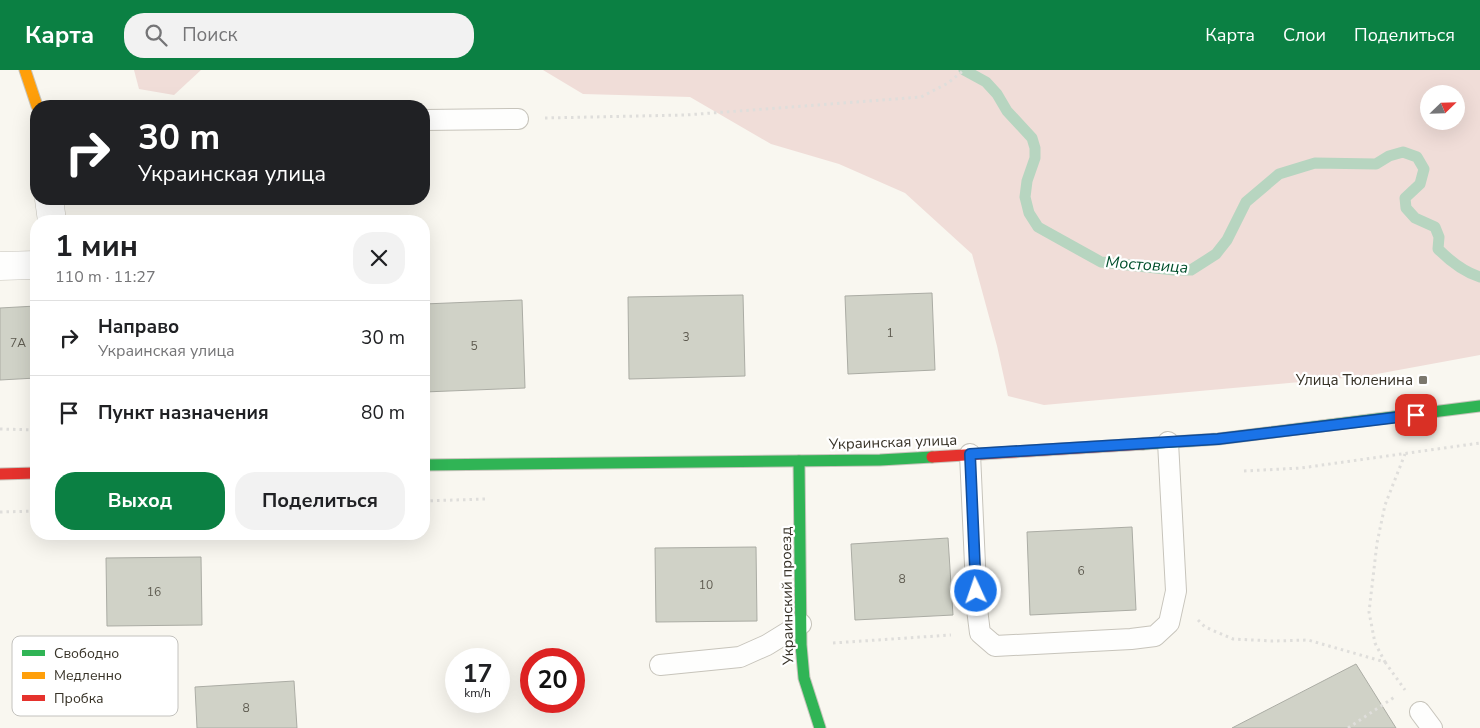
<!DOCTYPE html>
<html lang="ru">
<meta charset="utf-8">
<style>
body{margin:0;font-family:"Nunito Sans",sans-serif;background:#f2f2f2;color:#202124;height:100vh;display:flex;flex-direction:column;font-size:19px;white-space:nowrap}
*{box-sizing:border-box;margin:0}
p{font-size:16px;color:#757577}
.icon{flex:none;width:28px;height:28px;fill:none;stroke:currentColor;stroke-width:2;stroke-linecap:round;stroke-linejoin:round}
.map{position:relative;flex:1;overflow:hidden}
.details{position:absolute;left:30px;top:145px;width:400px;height:325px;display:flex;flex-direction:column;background:#fff;border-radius:20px;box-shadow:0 5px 20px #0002}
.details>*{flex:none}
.top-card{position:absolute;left:30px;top:30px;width:400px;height:105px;border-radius:20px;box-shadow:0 5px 20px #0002;background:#202124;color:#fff;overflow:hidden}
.needle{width:32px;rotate:67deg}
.controls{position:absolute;left:1420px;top:15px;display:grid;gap:10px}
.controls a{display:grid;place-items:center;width:45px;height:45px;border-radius:50%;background:#fff;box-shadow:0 5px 20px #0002;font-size:25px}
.speed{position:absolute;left:445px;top:578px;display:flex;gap:10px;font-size:25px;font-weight:700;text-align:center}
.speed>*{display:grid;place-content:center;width:65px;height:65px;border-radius:50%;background:#fff;box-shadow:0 5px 20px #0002;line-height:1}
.speed small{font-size:12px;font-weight:400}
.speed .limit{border:8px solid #d22;background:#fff;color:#111}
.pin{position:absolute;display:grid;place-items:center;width:42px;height:42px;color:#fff;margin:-21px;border-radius:10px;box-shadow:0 2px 8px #0006}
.me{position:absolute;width:55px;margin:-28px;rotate:357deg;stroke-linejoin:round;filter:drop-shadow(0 0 4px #0008)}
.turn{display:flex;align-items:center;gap:18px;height:105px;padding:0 25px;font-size:22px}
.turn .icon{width:65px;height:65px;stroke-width:2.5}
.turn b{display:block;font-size:35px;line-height:42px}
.round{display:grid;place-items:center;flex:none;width:52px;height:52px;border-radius:20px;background:#f2f2f2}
.headline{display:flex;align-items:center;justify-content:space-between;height:85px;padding:0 25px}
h1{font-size:30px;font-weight:700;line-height:38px}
.action{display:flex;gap:10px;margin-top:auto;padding:10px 25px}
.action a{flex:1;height:58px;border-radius:20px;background:#0b8043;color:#fff;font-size:20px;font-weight:700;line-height:58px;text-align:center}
.action a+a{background:#f2f2f2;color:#202124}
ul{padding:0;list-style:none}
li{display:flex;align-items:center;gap:15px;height:75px;padding:0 25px;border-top:1px solid #e0e0e0}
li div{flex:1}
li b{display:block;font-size:19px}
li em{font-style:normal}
header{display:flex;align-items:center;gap:30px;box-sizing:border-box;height:70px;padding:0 25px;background:#0b8043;color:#fff}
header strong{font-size:24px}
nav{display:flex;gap:28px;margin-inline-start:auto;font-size:18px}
.search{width:350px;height:45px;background:#f2f2f2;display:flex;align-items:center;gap:12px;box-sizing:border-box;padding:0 18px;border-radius:20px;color:#757577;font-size:19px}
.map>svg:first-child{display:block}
.green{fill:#f0ddd8;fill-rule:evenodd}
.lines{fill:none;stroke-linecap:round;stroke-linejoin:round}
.stream{stroke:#b7d5c0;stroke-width:11}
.building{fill:#d0d2c7;stroke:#abaca4}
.lane-casing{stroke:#c7c4bb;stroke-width:22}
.street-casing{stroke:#c7c4bb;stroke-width:29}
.fast-casing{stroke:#c7c4bb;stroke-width:13}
.slow-casing{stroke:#c7c4bb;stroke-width:13}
.jam-casing{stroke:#c7c4bb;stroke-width:13}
.path{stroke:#dfdedb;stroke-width:3;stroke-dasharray:2.5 4;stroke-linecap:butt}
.lane{stroke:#fefefd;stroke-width:20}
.street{stroke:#fefefd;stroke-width:28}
.fast{stroke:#30b455;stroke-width:11}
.slow{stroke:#ff9f0a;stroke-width:11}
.jam{stroke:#e5322d;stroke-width:11}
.route-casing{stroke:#114b97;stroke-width:12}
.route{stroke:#1a73e8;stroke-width:9}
.poi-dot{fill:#7b776d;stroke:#fff;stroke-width:2}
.labels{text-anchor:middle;stroke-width:4.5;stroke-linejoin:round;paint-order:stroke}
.number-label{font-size:12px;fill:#5d5a4f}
.poi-label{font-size:15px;fill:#373227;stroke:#fff;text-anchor:end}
.street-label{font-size:15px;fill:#373227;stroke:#fff}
.water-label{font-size:16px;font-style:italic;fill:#014f2c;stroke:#fff}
.key{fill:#fff;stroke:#c3c2be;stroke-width:1}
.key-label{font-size:14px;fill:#373227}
</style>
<header>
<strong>Карта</strong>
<div class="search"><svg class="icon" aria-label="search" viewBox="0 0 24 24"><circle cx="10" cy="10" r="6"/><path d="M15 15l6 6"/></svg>Поиск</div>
<nav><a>Карта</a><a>Слои</a><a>Поделиться</a></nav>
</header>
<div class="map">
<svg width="1480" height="658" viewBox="0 0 1480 658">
<rect width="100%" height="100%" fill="#f9f7f0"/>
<!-- green -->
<g class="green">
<path d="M134,0H201L174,25L139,19Z"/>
<path d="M543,0H1480V285L1366,306L1044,335L1008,326L997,276L972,184L905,123L839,94L771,74L690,27L583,24ZM1429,24H1456V51H1429Z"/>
</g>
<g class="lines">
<!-- stream -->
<path class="stream" d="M964,0L986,12L997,24L1007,41L1032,68L1035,78V88L1027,111L1025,127L1029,143L1038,157L1101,192L1174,200H1191L1216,184L1227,170L1246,132L1279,104L1315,93L1376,94L1389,86L1403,82L1417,87L1424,99L1420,114L1405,128L1406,138L1415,148L1435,157L1439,167L1438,179C1450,191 1464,202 1480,207"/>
</g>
<!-- building -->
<g class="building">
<path d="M932,223L935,300L848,304L845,226Z"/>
<path d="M743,225L745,306L629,309L628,227Z"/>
<path d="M522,230L525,318L424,322V234Z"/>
<path d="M36,236V308L0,310V238Z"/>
<path d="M1132,457L1136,540L1030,545L1027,462Z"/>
<path d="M948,468L953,545L855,550L851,474Z"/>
<path d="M756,477L757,551L656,552L655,478Z"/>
<path d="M201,487L202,555L107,556L106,488Z"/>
<path d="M1356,594L1396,658H1232Z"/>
<path d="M294,611L297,658H197L195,617Z"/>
</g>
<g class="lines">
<!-- lane casing -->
<g class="lane-casing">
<g id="lane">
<path d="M424,50L518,49"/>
<path d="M970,384L977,539L980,563L995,576L1131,569L1155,566L1169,553L1176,521L1168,372"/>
<path d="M660,595L740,587L767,575L801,554"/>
<path d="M1420,642L1432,658"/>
</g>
</g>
<!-- street casing -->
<g class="street-casing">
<g id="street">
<path d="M49,129L52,151"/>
<path d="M0,196L36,195"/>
</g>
</g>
<!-- fast casing -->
<g class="fast-casing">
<g id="fast">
<path d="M1143,374L1218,369L1480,336"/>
<path d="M799,391L801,575L804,608L820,658"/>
<path d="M424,395L880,390L932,387"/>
</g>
</g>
<!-- slow casing -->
<g class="slow-casing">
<path id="slow" d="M25,0L37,36"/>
</g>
<!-- jam casing -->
<g class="jam-casing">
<g id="jam">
<path d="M932,387L1143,374"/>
<path d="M0,404L36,403"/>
</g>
</g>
<!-- path -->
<g class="path">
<path d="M545,48L686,45L921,27L948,13L964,0"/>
<path d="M0,359L36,360"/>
<path d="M1244,401L1301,398L1480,373"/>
<path d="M424,431L486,429"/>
<path d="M0,442L36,441"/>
<path d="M1198,550L1205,557L1233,569L1273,571L1308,570L1385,592L1375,573L1369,542L1377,473L1385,435L1405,384"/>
<path d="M833,573L951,565"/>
<path d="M1385,592L1405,620"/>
<path d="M1348,658L1396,626"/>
</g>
<!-- lane -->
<use href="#lane" class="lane"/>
<!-- street -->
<use href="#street" class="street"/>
<!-- fast -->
<use href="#fast" class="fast"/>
<!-- slow -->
<use href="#slow" class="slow"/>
<!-- jam -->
<use href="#jam" class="jam"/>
</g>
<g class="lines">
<!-- route casing -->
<g class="route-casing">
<path id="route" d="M976,521L970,384L1218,369L1416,345"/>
</g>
<!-- route -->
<use href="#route" class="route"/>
</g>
<!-- markers -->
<rect class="poi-dot" x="1418" y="305" width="10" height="10" rx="2.5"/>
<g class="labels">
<!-- number labels -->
<g class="number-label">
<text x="890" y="267">1</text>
<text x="686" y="271">3</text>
<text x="18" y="277">7А</text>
<text x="474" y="280">5</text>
<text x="1081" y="505">6</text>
<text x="902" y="513">8</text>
<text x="706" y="519">10</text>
<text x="154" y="526">16</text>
<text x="246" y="642">8</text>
</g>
<!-- poi labels -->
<g class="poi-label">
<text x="1413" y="315">Улица Тюленина</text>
</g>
<!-- street labels -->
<g class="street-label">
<text transform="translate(893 372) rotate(-2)" y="5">Украинская улица</text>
<text transform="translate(787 526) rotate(-91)" y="5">Украинский проезд</text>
</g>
<!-- water labels -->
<g class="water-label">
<text transform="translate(1147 194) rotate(4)" y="6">Мостовица</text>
</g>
</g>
<!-- legend -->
<rect x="12" y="566" width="166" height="80" rx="8" class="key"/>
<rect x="22" y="580" width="23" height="6" fill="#30b455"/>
<rect x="22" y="602" width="23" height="7" fill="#ff9f0a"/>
<rect x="22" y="625" width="23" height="6" fill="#e5322d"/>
<g class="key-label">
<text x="54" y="588">Свободно</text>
<text x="54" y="610">Медленно</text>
<text x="54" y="633">Пробка</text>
</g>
</svg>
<div class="controls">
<a><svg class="needle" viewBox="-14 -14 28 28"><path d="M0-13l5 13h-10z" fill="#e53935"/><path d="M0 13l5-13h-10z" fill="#757577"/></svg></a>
</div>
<div class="speed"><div>17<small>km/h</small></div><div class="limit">20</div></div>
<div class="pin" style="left:1416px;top:345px;background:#d93025"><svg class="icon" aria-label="arrive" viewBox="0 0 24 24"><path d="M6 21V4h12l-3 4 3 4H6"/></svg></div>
<svg class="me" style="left:976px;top:521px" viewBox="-20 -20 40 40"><circle r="17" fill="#1a73e8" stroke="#fff" stroke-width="3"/><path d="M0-11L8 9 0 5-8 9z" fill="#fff"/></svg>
<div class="top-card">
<div class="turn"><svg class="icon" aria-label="right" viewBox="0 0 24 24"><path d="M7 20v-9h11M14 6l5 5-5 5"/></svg><div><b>30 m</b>Украинская улица</div></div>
</div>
<section class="details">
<div class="headline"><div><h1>1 мин</h1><p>110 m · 11:27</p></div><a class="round"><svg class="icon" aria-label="close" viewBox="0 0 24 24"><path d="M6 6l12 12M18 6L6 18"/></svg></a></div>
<ul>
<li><svg class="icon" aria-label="right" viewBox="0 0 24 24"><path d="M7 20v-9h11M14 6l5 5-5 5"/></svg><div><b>Направо</b><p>Украинская улица</p></div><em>30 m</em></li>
<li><svg class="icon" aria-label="arrive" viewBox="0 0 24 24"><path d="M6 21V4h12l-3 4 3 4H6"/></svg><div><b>Пункт назначения</b></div><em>80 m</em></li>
</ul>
<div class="action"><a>Выход</a><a>Поделиться</a></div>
</section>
</div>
